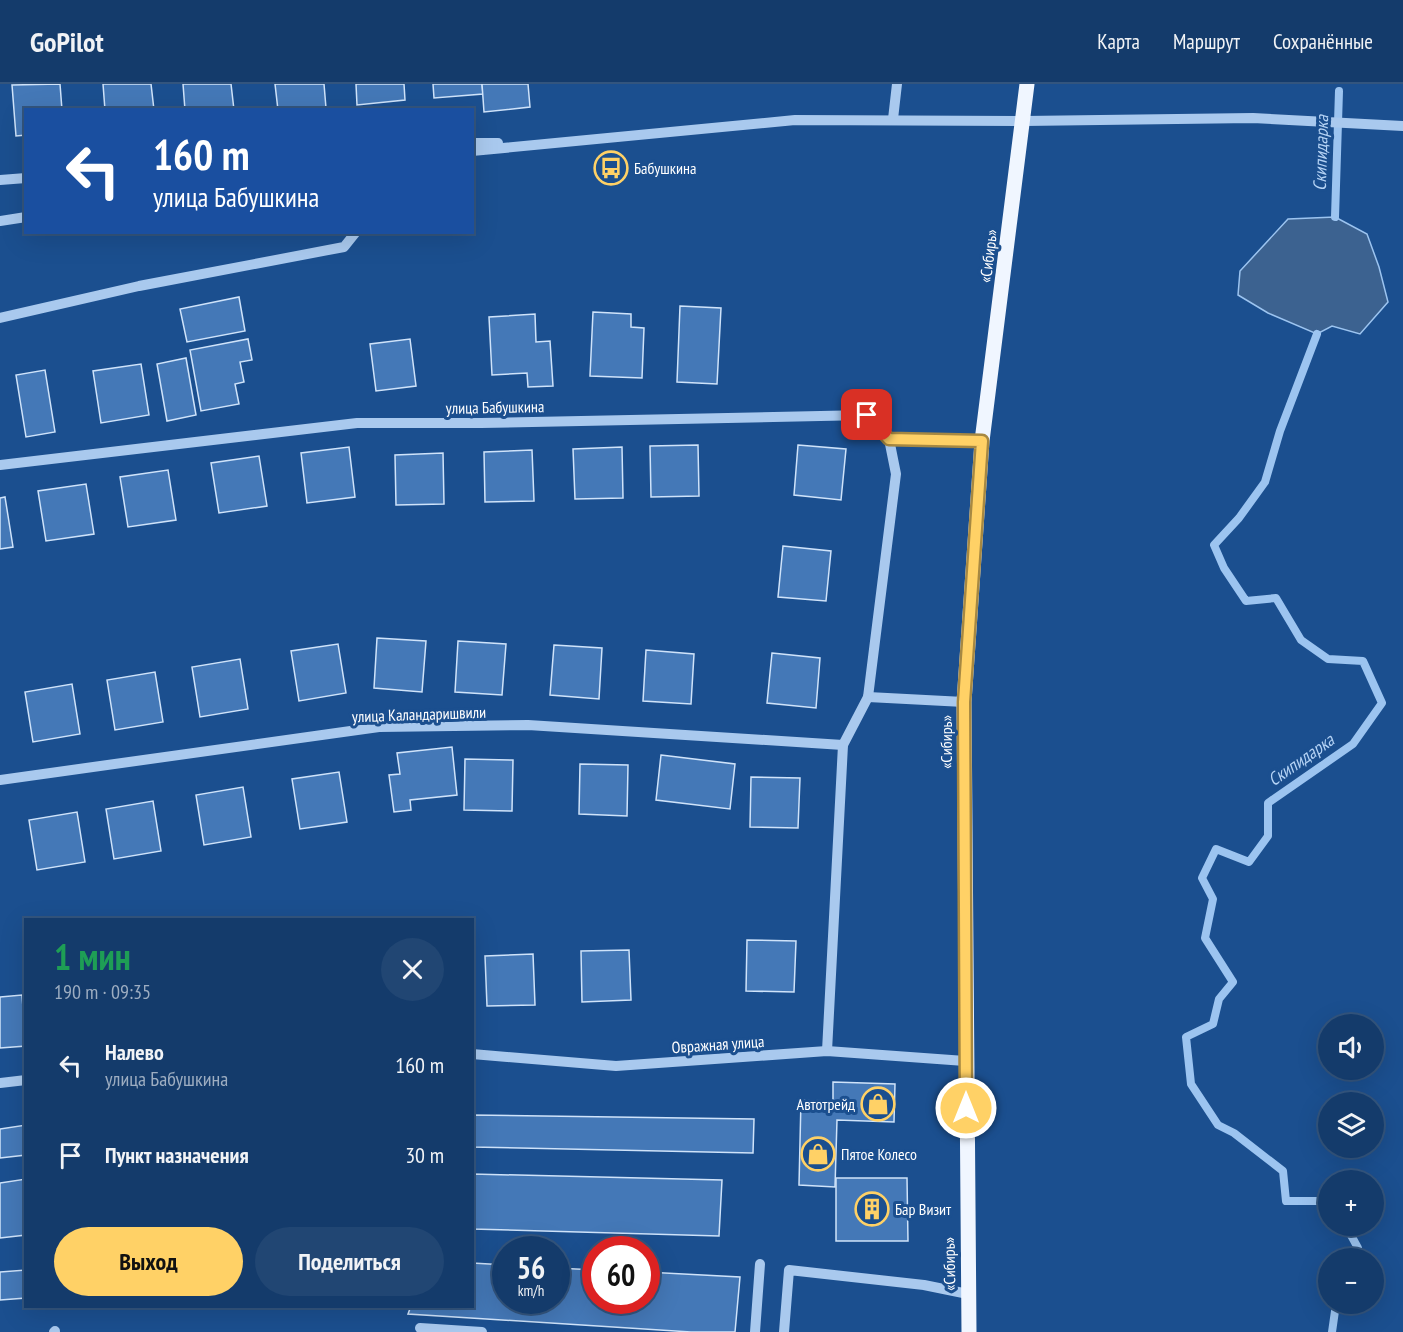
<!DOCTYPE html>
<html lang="ru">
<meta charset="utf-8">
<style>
body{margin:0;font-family:"PT Sans Narrow",sans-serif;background:#214673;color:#f1f3f6;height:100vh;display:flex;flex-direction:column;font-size:22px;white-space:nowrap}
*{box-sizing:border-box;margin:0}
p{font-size:20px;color:#9dadc1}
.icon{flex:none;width:33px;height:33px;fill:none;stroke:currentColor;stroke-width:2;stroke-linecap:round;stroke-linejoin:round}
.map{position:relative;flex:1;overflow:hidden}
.panel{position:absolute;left:24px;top:834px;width:450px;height:390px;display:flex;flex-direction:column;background:#143b6b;border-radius:0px;box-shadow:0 6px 24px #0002,0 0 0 2px #33557e}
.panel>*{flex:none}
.top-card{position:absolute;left:24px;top:24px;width:450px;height:126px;border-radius:0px;box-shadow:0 6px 24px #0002,0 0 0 2px #33557e;background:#1a4fa0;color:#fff;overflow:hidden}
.buttons{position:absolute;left:1318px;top:930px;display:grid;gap:12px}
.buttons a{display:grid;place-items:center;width:66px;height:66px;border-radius:50%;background:#143b6b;box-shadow:0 6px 24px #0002,0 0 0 2px #33557e;font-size:30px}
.speed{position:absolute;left:492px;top:1152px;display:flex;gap:12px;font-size:30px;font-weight:700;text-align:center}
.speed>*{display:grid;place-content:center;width:78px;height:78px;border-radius:50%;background:#143b6b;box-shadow:0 6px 24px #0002,0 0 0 2px #33557e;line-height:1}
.speed small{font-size:15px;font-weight:400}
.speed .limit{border:9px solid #d22;background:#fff;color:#111}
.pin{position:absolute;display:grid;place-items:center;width:51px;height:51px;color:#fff;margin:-26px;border-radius:12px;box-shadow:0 3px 9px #0006}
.me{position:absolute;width:66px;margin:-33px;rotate:0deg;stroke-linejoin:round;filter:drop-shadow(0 0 4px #0008)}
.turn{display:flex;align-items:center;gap:21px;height:126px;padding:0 30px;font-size:27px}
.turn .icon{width:78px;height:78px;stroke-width:2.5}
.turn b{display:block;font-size:42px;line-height:51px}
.round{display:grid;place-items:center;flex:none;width:63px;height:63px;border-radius:32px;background:#214673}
.overview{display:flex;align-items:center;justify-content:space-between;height:102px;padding:0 30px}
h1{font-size:36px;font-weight:800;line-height:45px;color:#1e9e55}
.action{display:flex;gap:12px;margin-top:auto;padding:12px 30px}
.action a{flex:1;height:69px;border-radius:36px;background:#ffd166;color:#111;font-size:24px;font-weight:800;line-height:69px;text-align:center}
.action a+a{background:#214673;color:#f1f3f6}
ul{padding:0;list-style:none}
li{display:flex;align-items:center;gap:18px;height:90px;padding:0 30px}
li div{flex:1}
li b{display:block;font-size:22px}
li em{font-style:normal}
header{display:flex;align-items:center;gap:36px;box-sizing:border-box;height:84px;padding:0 30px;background:#143b6b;border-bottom:2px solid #33557e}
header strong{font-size:28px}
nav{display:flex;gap:33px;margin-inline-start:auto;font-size:21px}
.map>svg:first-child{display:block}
.water{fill:#3c6290;stroke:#9cc4f0;stroke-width:1.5}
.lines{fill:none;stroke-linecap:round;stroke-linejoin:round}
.stream{stroke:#9cc4f0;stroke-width:8}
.building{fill:#4478b7;stroke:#cfe3fa;stroke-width:1.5}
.minor{stroke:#a9c9ee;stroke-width:10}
.major{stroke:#f0f6ff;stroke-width:15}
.route-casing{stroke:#a68842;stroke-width:15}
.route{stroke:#ffd166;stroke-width:10}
.labels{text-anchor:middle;stroke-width:6;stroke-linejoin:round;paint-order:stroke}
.poi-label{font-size:16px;fill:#fff;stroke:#1b4f8f;text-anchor:start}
.street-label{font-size:16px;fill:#fff;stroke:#1b4f8f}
.water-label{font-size:18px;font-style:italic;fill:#b5d3f5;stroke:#1b4f8f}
</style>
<header>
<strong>GoPilot</strong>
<nav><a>Карта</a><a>Маршрут</a><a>Сохранённые</a></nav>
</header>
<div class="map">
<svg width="1403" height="1248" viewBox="0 0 1403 1248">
<rect width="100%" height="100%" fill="#1b4f8f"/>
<!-- water -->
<path class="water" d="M1335,133L1367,150L1379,183L1388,218L1360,250L1332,242L1317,250L1268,229L1238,211L1240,187L1288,135Z"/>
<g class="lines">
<!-- stream -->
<g class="stream">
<path d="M1335,133L1339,7"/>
<path d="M1317,250L1280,347L1265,398L1239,434L1214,461L1224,484L1246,517L1276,514L1301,556L1328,575L1363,577L1382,619L1353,660L1268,719V752L1249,778L1216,765L1202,794L1213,815L1205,854L1233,898L1219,915L1213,940L1186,953L1191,1000L1218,1041L1234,1049L1283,1087L1286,1117H1320L1329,1130"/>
<path d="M1346,1142L1358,1164L1355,1174"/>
<path d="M1332,1248L1336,1220"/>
</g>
</g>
<!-- building -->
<g class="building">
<path d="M60,0L62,26H26V51L16,52L12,1Z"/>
<path d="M103,0H151L154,26H105Z"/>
<path d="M183,0H231L234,26H185Z"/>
<path d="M275,0H324L326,24L278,26Z"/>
<path d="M356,0H404L405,16L357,21Z"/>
<path d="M433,0H482L483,10L434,14Z"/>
<path d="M482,0H528L530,23L484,28Z"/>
<path d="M239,213L245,247L187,258L180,225Z"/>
<path d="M680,222L721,224L717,300L677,298Z"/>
<path d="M593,228L631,230V243L644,244L642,294L590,292Z"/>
<path d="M535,230L536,258L550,257L553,302L528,303L527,289L492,291L489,233Z"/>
<path d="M248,255L252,276L240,278L244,298L235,300L239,320L201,327L190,266Z"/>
<path d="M410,255L416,302L376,307L370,260Z"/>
<path d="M186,274L196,331L167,337L157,280Z"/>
<path d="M141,280L149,331L101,339L93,287Z"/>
<path d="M45,286L55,348L26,353L16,291Z"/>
<path d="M698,361L699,412L651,413L650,362Z"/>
<path d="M798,361L846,365L841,416L794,411Z"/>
<path d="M349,363L355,413L307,419L301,369Z"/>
<path d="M622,363L623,414L575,415L573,365Z"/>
<path d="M532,366L534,417L485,418L484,368Z"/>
<path d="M443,369L444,420L396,421L395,371Z"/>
<path d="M259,372L267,422L219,429L211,379Z"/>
<path d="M168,386L176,436L128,443L120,393Z"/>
<path d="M86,400L94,450L46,457L38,407Z"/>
<path d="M5,413L13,463L0,465V414Z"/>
<path d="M783,462L831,467L826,517L778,513Z"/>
<path d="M377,554L426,557L422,608L374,604Z"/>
<path d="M458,557L506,560L502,611L455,608Z"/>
<path d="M338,560L346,609L299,617L291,567Z"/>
<path d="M554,561L602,564L599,615L550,611Z"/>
<path d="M646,566L694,570L691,620L643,617Z"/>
<path d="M772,569L820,574L816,624L767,619Z"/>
<path d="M240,575L248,625L200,633L192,583Z"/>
<path d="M155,588L163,638L115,646L107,596Z"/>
<path d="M72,600L80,650L33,658L25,608Z"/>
<path d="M452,663L457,711L410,716L411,726L394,728L389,691L400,690L397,669Z"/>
<path d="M661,671L735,680L730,725L656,716Z"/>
<path d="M465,675L513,676L512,727L464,726Z"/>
<path d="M580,680L628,681L627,732L579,730Z"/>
<path d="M339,688L347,738L300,745L292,695Z"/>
<path d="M751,693L800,694L798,744L750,743Z"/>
<path d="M243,703L251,753L204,761L196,711Z"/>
<path d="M153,717L161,767L114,775L106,725Z"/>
<path d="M77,728L85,778L37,786L29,736Z"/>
<path d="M747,856L796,857L794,908L746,907Z"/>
<path d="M629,866L631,916L582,918L581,867Z"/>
<path d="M533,870L535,921L487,922L485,872Z"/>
<path d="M22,911L26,962L0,964V913Z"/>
<path d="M833,998L895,1000L894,1038L837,1036L835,1103L799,1101L801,1016L833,1017Z"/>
<path d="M472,1031L754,1035L753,1069L472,1063Z"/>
<path d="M26,1041V1071L0,1074V1045Z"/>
<path d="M472,1090L722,1096L719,1152L472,1145Z"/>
<path d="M836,1094H907L908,1157H836Z"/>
<path d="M26,1095V1151L0,1154V1099Z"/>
<path d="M472,1179L506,1181V1216H556V1184L596,1186V1216H646V1188L740,1193L735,1248H691L408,1230L411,1222H472Z"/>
<path d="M26,1186V1214L0,1216V1188Z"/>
</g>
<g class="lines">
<!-- minor -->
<g class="minor">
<path d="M893,35L897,0"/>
<path d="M472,59H498"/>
<path d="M472,67L795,36L1024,37L1253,34L1403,42"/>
<path d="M0,96L26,94"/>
<path d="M0,137L26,133"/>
<path d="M0,234L139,202L344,163L356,148"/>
<path d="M0,381L357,339H481L867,331L889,355L982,357"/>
<path d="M868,613L964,618"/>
<path d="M0,696L379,643L528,641L843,661"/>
<path d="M827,967L843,661L868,613L896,390L889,355"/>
<path d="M472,970L616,982L827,967L965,977"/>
<path d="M0,999L26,996"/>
<path d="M420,1244L482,1248"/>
<path d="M54,1248L55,1247"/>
<path d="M755,1248L760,1180"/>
<path d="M784,1248L789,1186L924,1201L968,1210"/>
</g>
<!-- major -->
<path class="major" d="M969,1248L964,618L982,357L1027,0"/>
</g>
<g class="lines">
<!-- route casing -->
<g class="route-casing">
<path id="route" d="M867,331L889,355L982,357L964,618L966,1024"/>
</g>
<!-- route -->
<use href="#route" class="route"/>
</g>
<!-- icons -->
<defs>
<g id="bus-ring" transform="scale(1.725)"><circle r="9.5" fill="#1b4f8f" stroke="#ffd166" stroke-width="1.5"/><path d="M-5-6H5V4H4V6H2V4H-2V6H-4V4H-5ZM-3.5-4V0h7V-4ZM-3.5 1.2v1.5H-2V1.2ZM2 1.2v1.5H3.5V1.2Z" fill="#ffd166"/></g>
<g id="shop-ring" transform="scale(1.725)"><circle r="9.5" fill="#1b4f8f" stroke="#ffd166" stroke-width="1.5"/><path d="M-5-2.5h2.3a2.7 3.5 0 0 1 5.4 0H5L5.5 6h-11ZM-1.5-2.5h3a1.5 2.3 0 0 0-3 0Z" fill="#ffd166"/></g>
<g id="building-ring" transform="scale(1.725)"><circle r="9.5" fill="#1b4f8f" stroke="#ffd166" stroke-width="1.5"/><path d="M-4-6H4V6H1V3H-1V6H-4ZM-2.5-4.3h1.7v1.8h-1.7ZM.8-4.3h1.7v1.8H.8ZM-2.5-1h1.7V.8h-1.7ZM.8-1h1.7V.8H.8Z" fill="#ffd166"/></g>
</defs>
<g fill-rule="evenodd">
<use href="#bus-ring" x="611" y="84"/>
<use href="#shop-ring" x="878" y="1020"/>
<use href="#shop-ring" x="818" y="1070"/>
<use href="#building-ring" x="872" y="1125"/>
</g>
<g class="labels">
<!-- poi labels -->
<g class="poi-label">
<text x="634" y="90">Бабушкина</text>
<text x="855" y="1026" text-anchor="end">Автотрейд</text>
<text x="841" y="1076">Пятое Колесо</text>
<text x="895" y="1131">Бар Визит</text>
</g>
<!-- street labels -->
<g class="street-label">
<text transform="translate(988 172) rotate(-83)" y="6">«Сибирь»</text>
<text transform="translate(495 323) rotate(-1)" y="6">улица Бабушкина</text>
<text transform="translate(419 630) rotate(-2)" y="6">улица Каландаришвили</text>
<text transform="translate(946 658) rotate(-90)" y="6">«Сибирь»</text>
<text transform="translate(718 960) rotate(-4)" y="6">Овражная улица</text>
<text transform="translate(949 1180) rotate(-91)" y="6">«Сибирь»</text>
</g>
<!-- water labels -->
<g class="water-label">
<text transform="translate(1321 69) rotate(-88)" y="6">Скипидарка</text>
<text transform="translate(1301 676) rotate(-35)" y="6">Скипидарка</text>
</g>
</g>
</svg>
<div class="buttons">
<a><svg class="icon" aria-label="sound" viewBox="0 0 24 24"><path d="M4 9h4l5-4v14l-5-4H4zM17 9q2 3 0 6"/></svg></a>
<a><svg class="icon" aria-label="layers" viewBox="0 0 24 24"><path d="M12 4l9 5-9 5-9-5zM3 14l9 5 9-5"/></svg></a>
<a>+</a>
<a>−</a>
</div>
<div class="speed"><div>56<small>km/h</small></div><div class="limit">60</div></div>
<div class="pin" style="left:867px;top:331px;background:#d93025"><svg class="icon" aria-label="arrive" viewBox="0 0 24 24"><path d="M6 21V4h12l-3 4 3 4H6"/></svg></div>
<svg class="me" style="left:966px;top:1024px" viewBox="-20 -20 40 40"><circle r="17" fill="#ffd166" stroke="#fff" stroke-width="3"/><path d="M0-11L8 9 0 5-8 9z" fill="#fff"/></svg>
<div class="top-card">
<div class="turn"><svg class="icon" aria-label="left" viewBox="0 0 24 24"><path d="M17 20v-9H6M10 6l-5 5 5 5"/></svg><div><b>160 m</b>улица Бабушкина</div></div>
</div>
<section class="panel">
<div class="overview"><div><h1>1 мин</h1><p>190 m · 09:35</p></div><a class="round"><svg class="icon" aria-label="close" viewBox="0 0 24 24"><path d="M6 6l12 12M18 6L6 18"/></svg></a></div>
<ul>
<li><svg class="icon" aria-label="left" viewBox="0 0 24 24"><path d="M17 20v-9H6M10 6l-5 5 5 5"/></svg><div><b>Налево</b><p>улица Бабушкина</p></div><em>160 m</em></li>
<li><svg class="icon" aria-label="arrive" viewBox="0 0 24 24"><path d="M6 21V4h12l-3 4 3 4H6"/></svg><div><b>Пункт назначения</b></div><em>30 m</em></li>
</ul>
<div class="action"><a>Выход</a><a>Поделиться</a></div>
</section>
</div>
